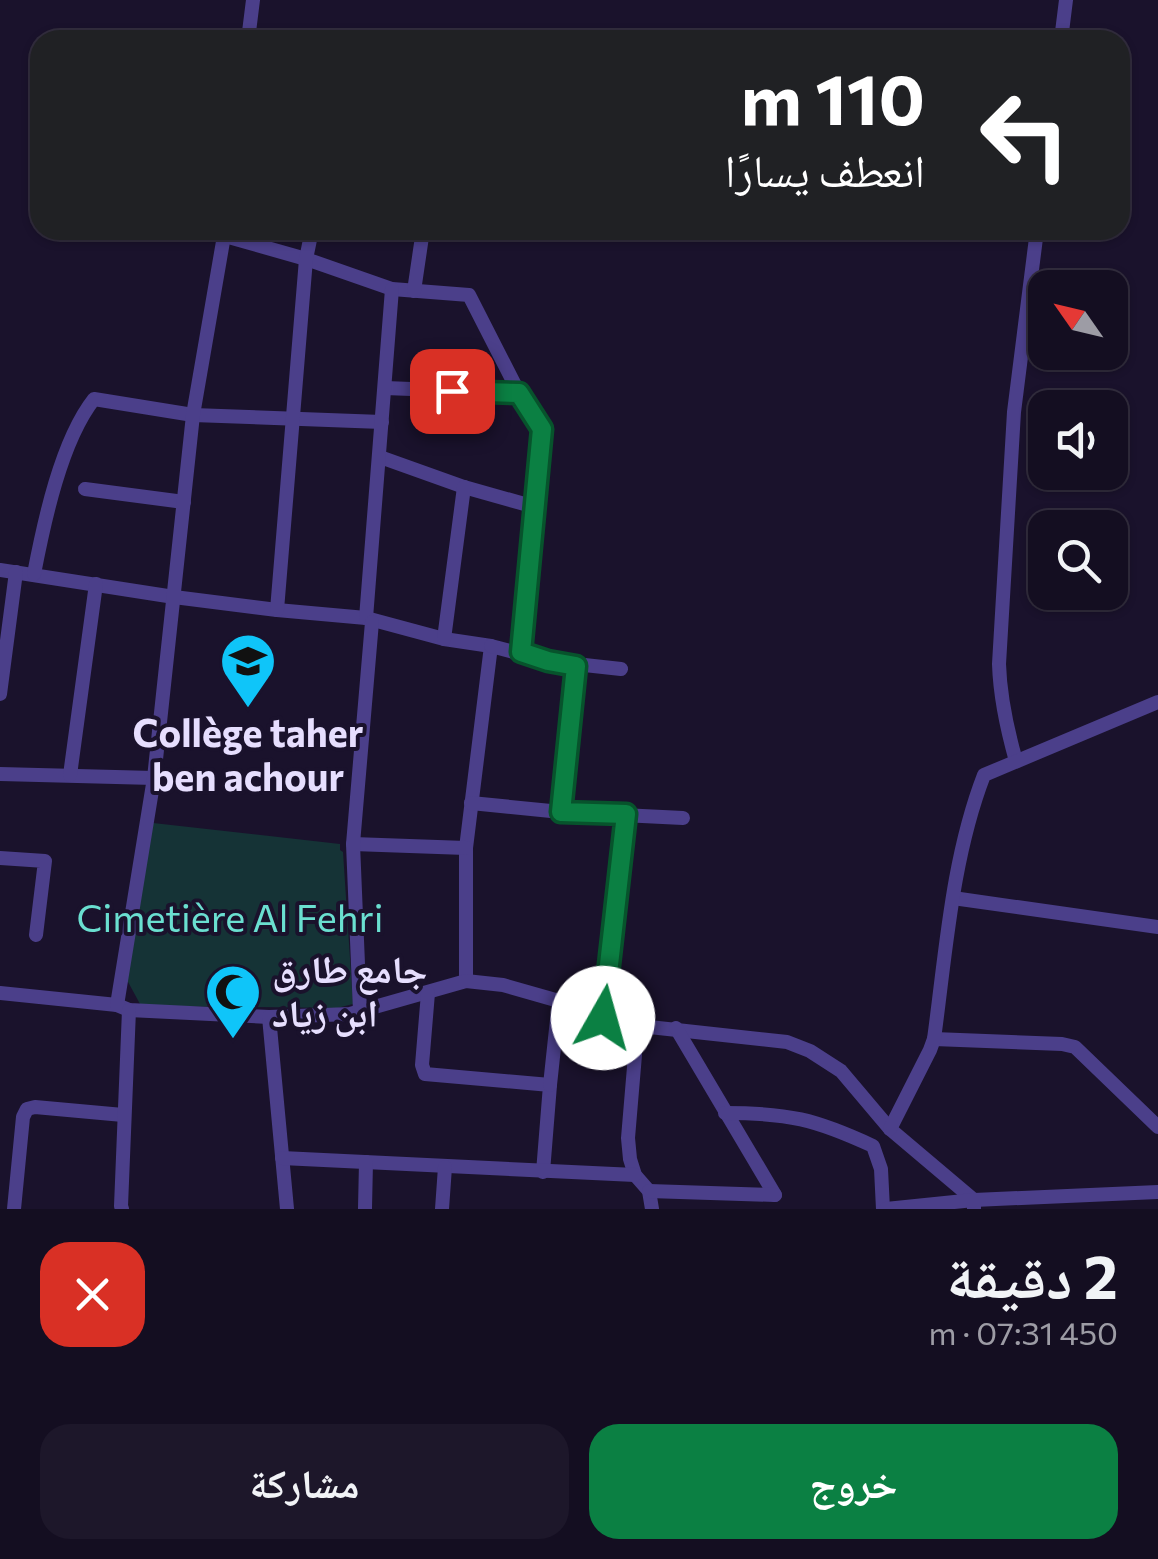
<!DOCTYPE html>
<html lang="ar">
<meta charset="utf-8">
<style>
body{margin:0;font-family:Commissioner,"Noto Naskh Arabic",sans-serif;background:#1d172a;color:#f1f3f6;direction:rtl;height:100vh;display:flex;flex-direction:column;font-size:38px;white-space:nowrap}
*{box-sizing:border-box;margin:0}
p{font-size:32px;color:#9d9ca5}
.icon{flex:none;width:55px;height:55px;fill:none;stroke:currentColor;stroke-width:2;stroke-linecap:round;stroke-linejoin:round}
.map{position:relative;height:1209px;overflow:hidden;direction:ltr}
.details{display:flex;flex-direction:column;background:#140e21;flex:1}
.details>*{flex:none}
.hud{position:absolute;left:30px;top:30px;width:1100px;height:210px;border-radius:30px;box-shadow:0 2px 8px #0004,0 0 0 2px #332e3f;direction:rtl;background:#202124;color:#fff;overflow:hidden}
.needle{width:65px;rotate:304deg}
.controls{position:absolute;left:1028px;top:270px;display:grid;gap:20px}
.controls a{display:grid;place-items:center;width:100px;height:100px;border-radius:20px;background:#140e21;box-shadow:0 2px 8px #0004,0 0 0 2px #332e3f;font-size:50px}
.pin{position:absolute;display:grid;place-items:center;width:85px;height:85px;color:#fff;margin:-42px;border-radius:20px;box-shadow:0 5px 15px #0006}
.me{position:absolute;width:110px;margin:-55px;rotate:7deg;stroke-linejoin:round;filter:drop-shadow(0 0 8px #0008)}
.turn{display:flex;align-items:center;gap:35px;height:210px;padding:0 40px;font-size:45px}
.turn .icon{width:130px;height:130px;stroke-width:2.5}
.turn b{display:block;font-size:70px;line-height:85px}
.round{display:grid;place-items:center;flex:none;width:105px;height:105px;border-radius:30px;background:#1d172a}
.summary{display:flex;align-items:center;justify-content:space-between;height:170px;padding:0 40px}
h1{font-size:60px;font-weight:700;line-height:75px}
.action{display:flex;gap:20px;margin-top:auto;padding:20px 40px}
.action a{flex:1;height:115px;border-radius:30px;background:#0b8043;color:#fff;font-size:40px;font-weight:700;line-height:115px;text-align:center}
.action a+a{background:#1d172a;color:#f1f3f6}
.map>svg:first-child{display:block}
.green{fill:#153336}
.lines{fill:none;stroke-linecap:round;stroke-linejoin:round}
.minor{stroke:#4b3f8a;stroke-width:14}
.route-casing{stroke:#07532c;stroke-width:25}
.route{stroke:#0b8043;stroke-width:18}
.labels{text-anchor:middle;stroke-width:8;stroke-linejoin:round;paint-order:stroke}
.poi-label{font-size:38px;font-weight:bold;fill:#e6defe;stroke:#1a122c}
.park-label{font-size:38px;fill:#6adfd0;stroke:#1a122c}
</style>
<div class="map">
<svg width="1158" height="1209" viewBox="0 0 1158 1209">
<rect width="100%" height="100%" fill="#1a122c"/>
<!-- green -->
<path class="green" d="M153,823L340,844V850L343,852L353,1004L337,1008L148,1006L140,1004L127,980Z"/>
<g class="lines">
<!-- minor -->
<g class="minor">
<path d="M248,40L253,0"/>
<path d="M1061,40L1066,0"/>
<path d="M225,236L306,259L392,289L469,295L519,393L542,429L535,507"/>
<path d="M414,291L423,230"/>
<path d="M385,388L519,393"/>
<path d="M380,457L464,487L535,507L521,652"/>
<path d="M85,489L184,502"/>
<path d="M0,570L174,597L277,610L366,618L444,639L491,646L466,848V981"/>
<path d="M34,574C44,522 61,441 94,399L193,415L382,422"/>
<path d="M277,610L306,259L312,230"/>
<path d="M366,618L392,289"/>
<path d="M444,639L464,487"/>
<path d="M491,646L548,661L621,669"/>
<path d="M0,694L16,572"/>
<path d="M1016,761C1007,729 1000,697 999,664L1014,412L1037,230"/>
<path d="M0,774L154,778"/>
<path d="M70,775L96,584"/>
<path d="M471,803L561,812L683,818"/>
<path d="M561,812L576,665"/>
<path d="M353,844L466,848"/>
<path d="M0,858L45,861L36,935"/>
<path d="M953,898L1158,927"/>
<path d="M0,993L117,1005L129,1010L269,1017L350,1014L466,981L503,985L559,1001L603,1018L631,1025L787,1042L810,1051L841,1071L890,1129L974,1200V1209"/>
<path d="M428,993L422,1065L425,1074L550,1085L543,1172"/>
<path d="M117,1005L154,778L193,415L225,230"/>
<path d="M360,1012L353,844L372,622"/>
<path d="M269,1017L287,1209"/>
<path d="M603,1018L626,814"/>
<path d="M631,1025L635,1055L628,1138L630,1159L635,1175L649,1191L652,1209"/>
<path d="M676,1028L775,1195"/>
<path d="M934,1039L1062,1044L1075,1047L1158,1127"/>
<path d="M550,1085L559,1001"/>
<path d="M725,1113C788,1113 815,1119 873,1146L881,1169L883,1209"/>
<path d="M890,1129L930,1050L934,1039C946,951 952,858 984,775L1158,702"/>
<path d="M282,1158L635,1175"/>
<path d="M649,1191L775,1195"/>
<path d="M365,1208L366,1162"/>
<path d="M14,1209L23,1117L27,1109L35,1107L123,1115"/>
<path d="M122,1209L121,1206L129,1010"/>
<path d="M442,1209L445,1167"/>
<path d="M886,1209L974,1200L1158,1192"/>
</g>
</g>
<g class="lines">
<!-- route casing -->
<g class="route-casing">
<path id="route" d="M452,391L519,393L542,429L521,652L548,661L576,666L561,812L626,814L603,1018"/>
</g>
<!-- route -->
<use href="#route" class="route"/>
</g>
<!-- icons -->
<defs>
<g id="school-pin" transform="scale(2.875)"><path d="M0 17L-7.5 6A9.5 9.5 0 1 1 7.5 6Z" fill="#0fc5f9" stroke="#1a122c"/><path d="M0-5L7-2L0 1L-7-2ZM-4 1L0 2.5L4 1V4Q0 6-4 4Z" fill="#111"/></g>
<g id="mosque-pin" transform="scale(2.875)"><path d="M0 17L-7.5 6A9.5 9.5 0 1 1 7.5 6Z" fill="#0fc5f9" stroke="#1a122c"/><path d="M3.5-4.9A6 6 0 1 0 3.5 4.9A5 5 0 1 1 3.5-4.9Z" fill="#111"/></g>
</defs>
<g fill-rule="evenodd">
<use href="#school-pin" x="248" y="661"/>
<use href="#mosque-pin" x="233" y="992"/>
</g>
<g class="labels">
<!-- poi labels -->
<g class="poi-label">
<text x="248" y="747">Collège taher<tspan x="248" dy="44">ben achour</tspan></text>
<text x="272" y="983" text-anchor="start">جامع طارق<tspan x="272" dy="44">ابن زياد</tspan></text>
</g>
<!-- park labels -->
<g class="park-label">
<text x="230" y="932">Cimetière Al Fehri</text>
</g>
</g>
</svg>
<div class="controls">
<a><svg class="needle" viewBox="-14 -14 28 28"><path d="M0-13l5 13h-10z" fill="#e53935"/><path d="M0 13l5-13h-10z" fill="#9d9ca5"/></svg></a>
<a><svg class="icon" aria-label="sound" viewBox="0 0 24 24"><path d="M4 9h4l5-4v14l-5-4H4zM17 9q2 3 0 6"/></svg></a>
<a><svg class="icon" aria-label="search" viewBox="0 0 24 24"><circle cx="10" cy="10" r="6"/><path d="M15 15l6 6"/></svg></a>
</div>
<div class="pin" style="left:452px;top:391px;background:#d93025"><svg class="icon" aria-label="arrive" viewBox="0 0 24 24"><path d="M6 21V4h12l-3 4 3 4H6"/></svg></div>
<svg class="me" style="left:603px;top:1018px" viewBox="-20 -20 40 40"><circle r="19" fill="#fff"/><path d="M0-13L10 11 0 6-10 11z" fill="#0b8043"/></svg>
<div class="hud">
<div class="turn"><svg class="icon" aria-label="left" viewBox="0 0 24 24"><path d="M17 20v-9H6M10 6l-5 5 5 5"/></svg><div><b>110 m</b>انعطف يسارًا</div></div>
</div>
</div>
<section class="details">
<div class="summary"><div><h1>2 دقيقة</h1><p>450 m · 07:31</p></div><a class="round" style="background:#d93025;color:#fff"><svg class="icon" aria-label="close" viewBox="0 0 24 24"><path d="M6 6l12 12M18 6L6 18"/></svg></a></div>
<div class="action"><a>خروج</a><a>مشاركة</a></div>
</section>
